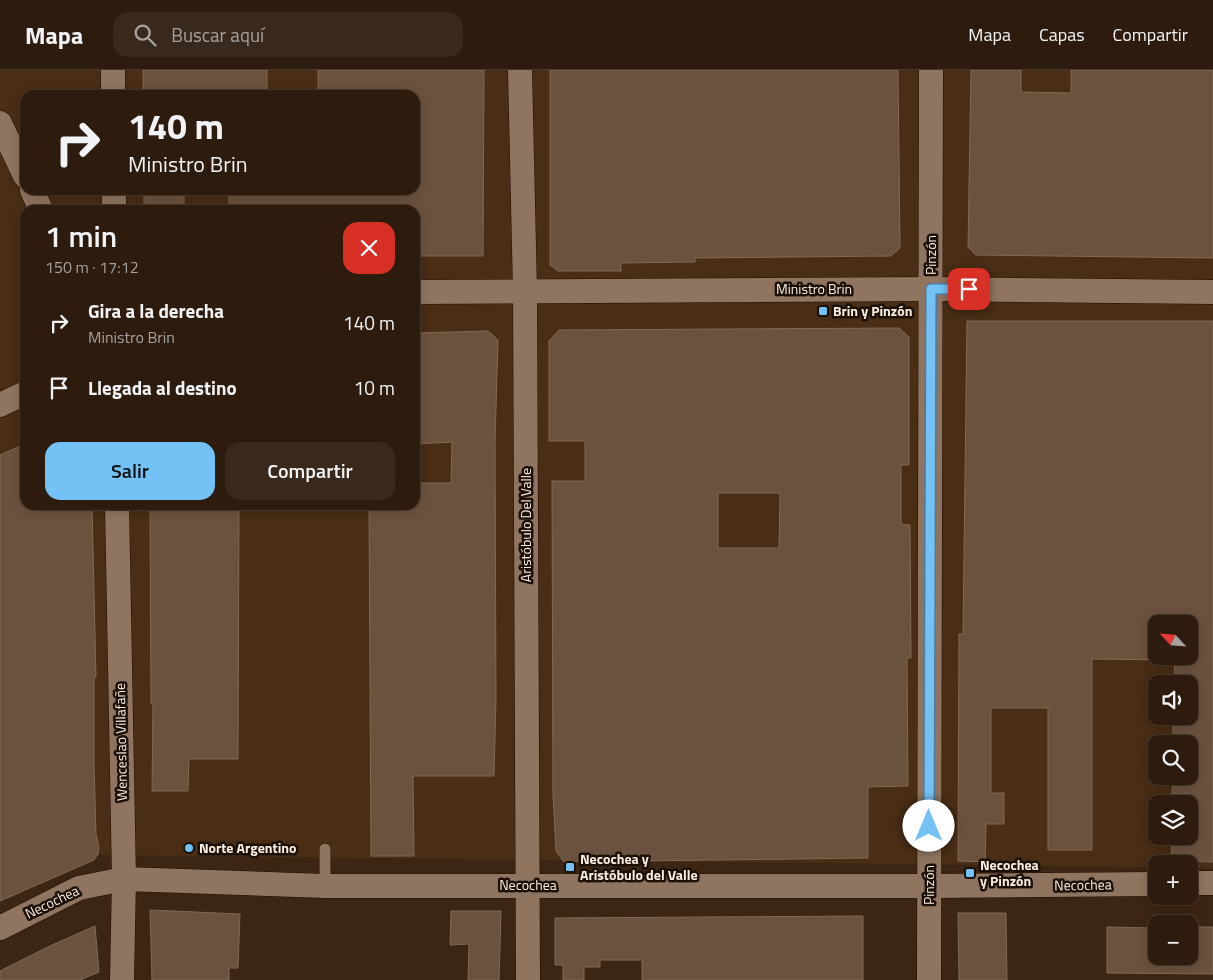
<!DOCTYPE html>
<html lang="es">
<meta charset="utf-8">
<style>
body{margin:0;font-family:"Titillium Web",sans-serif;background:#39291c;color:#f1f3f6;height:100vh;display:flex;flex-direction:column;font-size:19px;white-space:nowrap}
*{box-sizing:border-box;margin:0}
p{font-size:16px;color:#a7a19e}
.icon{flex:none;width:28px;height:28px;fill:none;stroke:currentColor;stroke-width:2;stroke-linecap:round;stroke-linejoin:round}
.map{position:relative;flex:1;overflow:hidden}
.details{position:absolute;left:20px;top:135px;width:400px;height:305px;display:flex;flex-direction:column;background:#2d1c0e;border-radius:15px;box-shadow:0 2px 12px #0003,0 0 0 1px #483a2e}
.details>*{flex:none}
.guide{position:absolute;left:20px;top:20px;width:400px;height:105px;border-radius:15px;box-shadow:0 2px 12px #0003,0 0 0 1px #483a2e;background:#2d1c0e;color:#f1f3f6;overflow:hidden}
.needle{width:32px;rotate:296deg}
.controls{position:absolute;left:1148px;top:545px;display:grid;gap:10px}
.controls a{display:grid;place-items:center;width:50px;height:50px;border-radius:10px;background:#2d1c0e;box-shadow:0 2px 12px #0003,0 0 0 1px #483a2e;font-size:25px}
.pin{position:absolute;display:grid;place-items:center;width:42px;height:42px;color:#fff;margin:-21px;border-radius:10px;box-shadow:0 2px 8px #0006}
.me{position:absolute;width:55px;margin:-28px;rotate:0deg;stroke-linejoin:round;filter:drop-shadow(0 0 4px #0008)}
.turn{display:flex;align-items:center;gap:18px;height:105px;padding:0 25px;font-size:22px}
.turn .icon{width:65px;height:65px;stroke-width:2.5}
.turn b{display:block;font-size:35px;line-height:42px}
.round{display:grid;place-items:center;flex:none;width:52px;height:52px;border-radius:15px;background:#39291c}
.overview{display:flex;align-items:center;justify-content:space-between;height:85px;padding:0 25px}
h1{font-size:30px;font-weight:600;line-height:38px}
.button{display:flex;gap:10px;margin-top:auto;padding:10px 25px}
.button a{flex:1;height:58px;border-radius:15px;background:#73c1f5;color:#111;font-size:20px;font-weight:600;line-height:58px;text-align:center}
.button a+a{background:#39291c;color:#f1f3f6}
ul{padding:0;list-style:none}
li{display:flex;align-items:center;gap:15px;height:65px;padding:0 25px}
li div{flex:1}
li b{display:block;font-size:19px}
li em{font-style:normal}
header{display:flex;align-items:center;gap:30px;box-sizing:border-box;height:70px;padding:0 25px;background:#2d1c0e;border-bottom:1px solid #483a2e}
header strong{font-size:24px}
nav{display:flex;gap:28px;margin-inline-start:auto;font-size:18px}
.search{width:350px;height:45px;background:#39291c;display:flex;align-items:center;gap:12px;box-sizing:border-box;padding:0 18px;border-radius:15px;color:#a7a19e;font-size:19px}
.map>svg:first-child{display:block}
.built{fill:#492d15;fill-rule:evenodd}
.building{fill:#6b523e;stroke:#836954;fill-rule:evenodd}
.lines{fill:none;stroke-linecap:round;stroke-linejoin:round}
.service-casing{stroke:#220e00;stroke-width:12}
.minor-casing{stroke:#220e00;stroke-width:25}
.service{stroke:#8f7560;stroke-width:11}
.minor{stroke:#8f7560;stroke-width:24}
.route-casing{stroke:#4b7d9f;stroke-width:12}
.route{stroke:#73c1f5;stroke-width:9}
.poi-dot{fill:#73c1f5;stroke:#1b1109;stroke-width:2}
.labels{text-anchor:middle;stroke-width:5;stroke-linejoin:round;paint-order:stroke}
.street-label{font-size:14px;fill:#fcede1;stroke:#1b1109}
.poi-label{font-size:14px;font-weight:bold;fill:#fcede1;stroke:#1b1109;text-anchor:start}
</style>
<header>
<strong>Mapa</strong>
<div class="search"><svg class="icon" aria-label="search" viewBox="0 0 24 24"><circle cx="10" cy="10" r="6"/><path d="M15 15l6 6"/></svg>Buscar aquí</div>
<nav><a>Mapa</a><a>Capas</a><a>Compartir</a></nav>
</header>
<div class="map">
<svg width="1213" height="910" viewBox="0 0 1213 910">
<rect width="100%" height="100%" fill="#3c2513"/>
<!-- built -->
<path class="built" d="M0,0H1213V798H1189V794H1156V797L92,785L0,824ZM25,25H415V120H25ZM25,140H415V435H25ZM1156,554H1189V586H1156ZM1156,614H1189V646H1156ZM1156,674H1189V706H1156ZM1156,734H1189V766H1156Z"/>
<!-- building -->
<g class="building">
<rect x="143" y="0" width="124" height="25"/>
<path d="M318,0H484L483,186H415V140H229V120H415V25H318Z"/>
<path d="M550,0H898L900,178L891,186L695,188V192L621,193V201H558L550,195Z"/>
<path d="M971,0H1021V22L1071,23V0H1213V188L976,185L968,177Z"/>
<rect x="144" y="120" width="40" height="20"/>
<path d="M967,251H1213V792L1171,791L1172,766H1189V724H1172L1173,706H1189V674H1174L1173,670V646H1189V614H1174L1175,590L1092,589V780H1048V638H991V723H1004V754H986L985,792L958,791L959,564H963ZM1156,554H1189V586H1156Z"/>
<path d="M899,258L909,267V395H901V454L910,455L911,588H907L908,716L868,717V788L564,792L556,781L553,725L552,411H585V371H549V271L559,260ZM718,423H780L779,478H718Z"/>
<path d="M488,261L498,270L495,372L496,631L494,706H413L414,786H371L369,435H415V413H451L452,372L415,374V263Z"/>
<path d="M25,374V435H92L96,607L94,608V694L96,764L99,777L98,784L94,790L0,831V385Z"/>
<path d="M150,435H239L238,689H189L188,721H152L153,634H151Z"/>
<path d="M150,840L240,844L238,898H229V910H152Z"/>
<path d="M451,841H501L499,910H468L469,874L450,875Z"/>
<path d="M958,843H1006L1007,910H959Z"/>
<path d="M863,846V910H642V890H600V897H584V910H563V895H555V848Z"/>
<path d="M95,856L99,902L80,910H0V901L50,876Z"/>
<path d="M1154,856H1156V886H1189V857H1213V904L1107,903V857L1154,858Z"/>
</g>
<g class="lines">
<!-- service casing -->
<g class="service-casing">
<path id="service" d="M325,779V816"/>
</g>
<!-- minor casing -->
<g class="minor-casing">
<g id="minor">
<path d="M113,0V25"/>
<path d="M520,0L525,221L528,910"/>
<path d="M0,53L25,106"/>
<path d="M32,120L41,140"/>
<path d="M114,120V140"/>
<path d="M415,222L931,219L1213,222"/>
<path d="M0,335L25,323"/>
<path d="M117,435L124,809L122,910"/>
<path d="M1189,813H1213"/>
<path d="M0,858L79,818L124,809L325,816H929L1156,814"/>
<path d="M929,910L931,0"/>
</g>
</g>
<!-- service -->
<use href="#service" class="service"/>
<!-- minor -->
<use href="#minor" class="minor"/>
</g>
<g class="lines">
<!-- route casing -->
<g class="route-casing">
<path id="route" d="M929,756L931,219H969"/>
</g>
<!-- route -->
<use href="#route" class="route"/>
</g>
<!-- markers -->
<g class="poi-dot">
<rect x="818" y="236" width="10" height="10" rx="2.5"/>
<circle cx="189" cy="778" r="5"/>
<rect x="565" y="792" width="10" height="10" rx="2.5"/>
<rect x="965" y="798" width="10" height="10" rx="2.5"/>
</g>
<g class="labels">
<!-- street labels -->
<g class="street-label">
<text transform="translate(931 185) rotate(-90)" y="5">Pinzón</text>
<text x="814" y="224">Ministro Brin</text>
<text transform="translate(526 455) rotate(-90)" y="5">Aristóbulo Del Valle</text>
<text transform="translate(121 672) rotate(-91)" y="5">Wenceslao Villafañe</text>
<text x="528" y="820">Necochea</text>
<text transform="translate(929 815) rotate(-90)" y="5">Pinzón</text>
<text transform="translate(1083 815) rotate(-1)" y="5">Necochea</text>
<text transform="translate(52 832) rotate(-26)" y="5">Necochea</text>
</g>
<!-- poi labels -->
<g class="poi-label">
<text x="833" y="246">Brin y Pinzón</text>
<text x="199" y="783">Norte Argentino</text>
<text x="580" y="794">Necochea y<tspan x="580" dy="16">Aristóbulo del Valle</tspan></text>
<text x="980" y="800">Necochea<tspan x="980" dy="16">y Pinzón</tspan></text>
</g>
</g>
</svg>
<div class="controls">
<a><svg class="needle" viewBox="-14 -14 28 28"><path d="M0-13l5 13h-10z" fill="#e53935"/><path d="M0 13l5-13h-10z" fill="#a7a19e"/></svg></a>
<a><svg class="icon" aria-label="sound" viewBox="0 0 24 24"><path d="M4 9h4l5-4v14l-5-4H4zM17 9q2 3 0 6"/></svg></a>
<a><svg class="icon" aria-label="search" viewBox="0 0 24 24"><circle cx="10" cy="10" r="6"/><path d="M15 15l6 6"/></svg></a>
<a><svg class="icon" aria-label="layers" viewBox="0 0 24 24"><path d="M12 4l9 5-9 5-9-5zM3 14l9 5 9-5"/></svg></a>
<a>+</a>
<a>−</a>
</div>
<div class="pin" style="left:969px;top:219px;background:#d93025"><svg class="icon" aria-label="arrive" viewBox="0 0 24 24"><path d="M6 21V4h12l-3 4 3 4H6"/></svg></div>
<svg class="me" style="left:929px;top:756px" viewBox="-20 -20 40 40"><circle r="19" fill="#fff"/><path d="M0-13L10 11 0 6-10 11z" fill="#73c1f5"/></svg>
<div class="guide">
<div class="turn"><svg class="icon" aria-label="right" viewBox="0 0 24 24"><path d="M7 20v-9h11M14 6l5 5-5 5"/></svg><div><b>140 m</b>Ministro Brin</div></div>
</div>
<section class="details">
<div class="overview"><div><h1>1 min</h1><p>150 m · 17:12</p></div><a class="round" style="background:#d93025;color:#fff"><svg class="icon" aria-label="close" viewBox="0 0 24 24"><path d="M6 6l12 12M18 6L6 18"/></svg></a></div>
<ul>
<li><svg class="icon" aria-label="right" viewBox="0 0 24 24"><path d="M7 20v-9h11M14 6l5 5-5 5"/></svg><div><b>Gira a la derecha</b><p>Ministro Brin</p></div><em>140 m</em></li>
<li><svg class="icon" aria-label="arrive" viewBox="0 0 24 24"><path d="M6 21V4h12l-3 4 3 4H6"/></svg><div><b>Llegada al destino</b></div><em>10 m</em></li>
</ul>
<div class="button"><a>Salir</a><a>Compartir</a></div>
</section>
</div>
